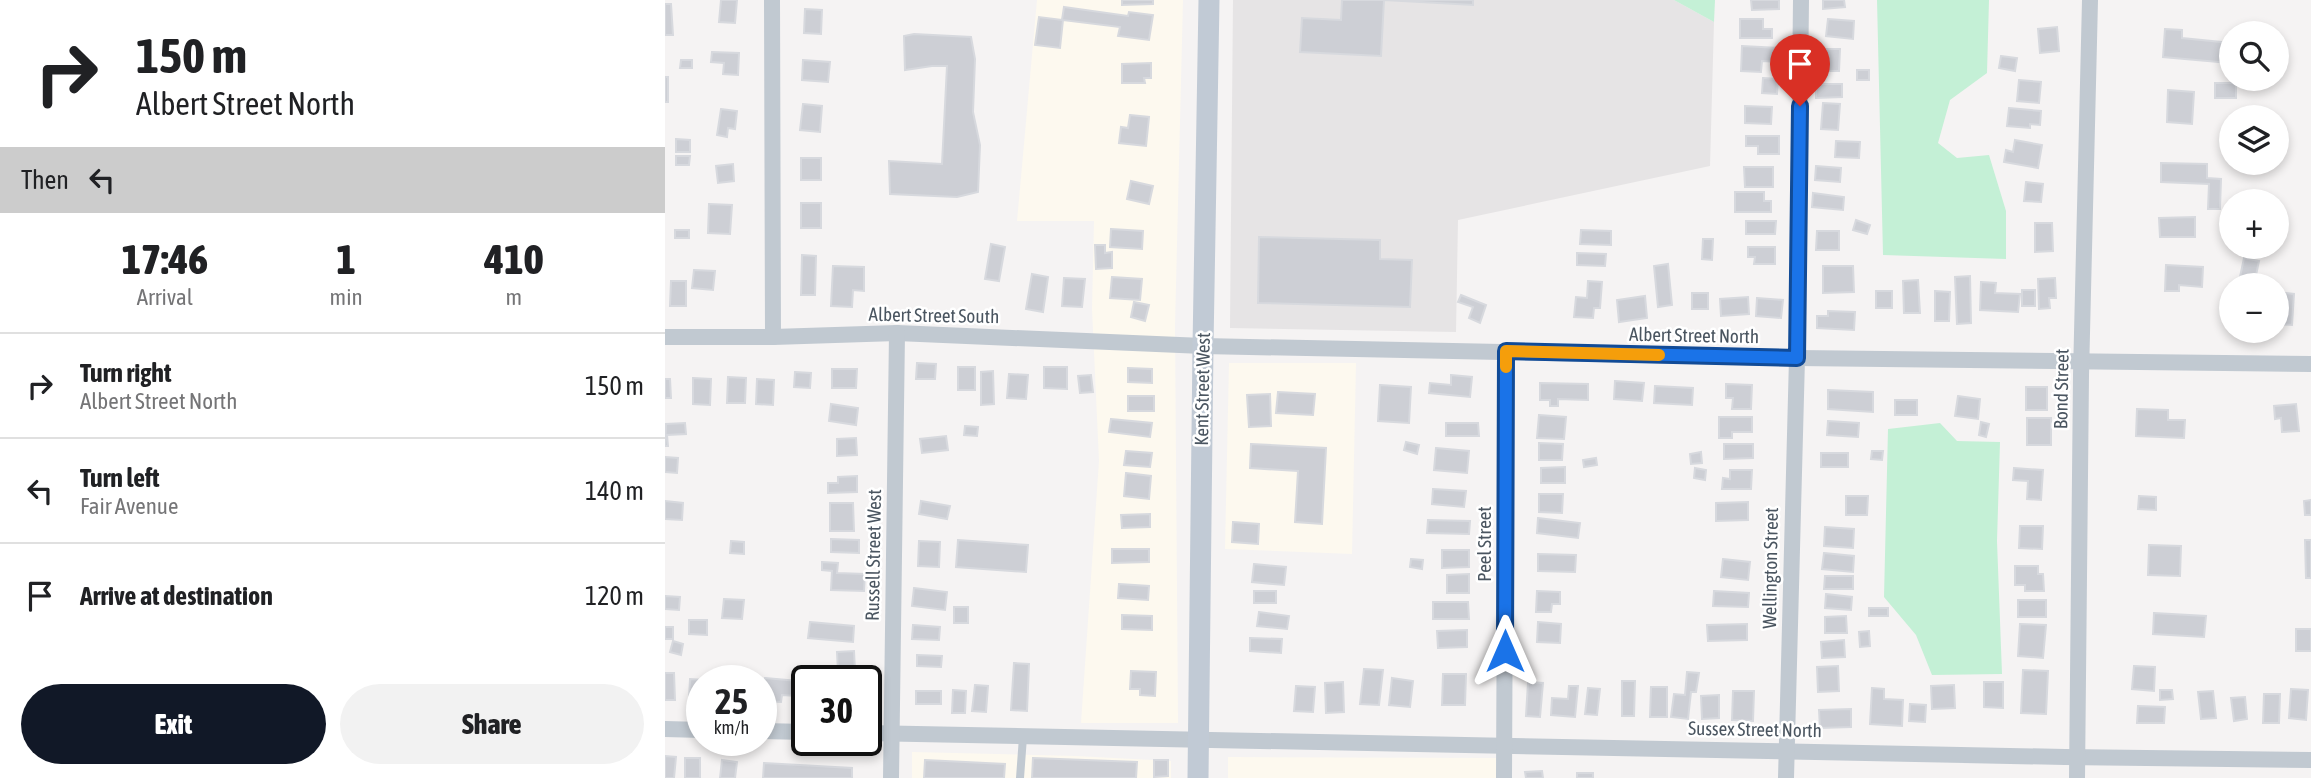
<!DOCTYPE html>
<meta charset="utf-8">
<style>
body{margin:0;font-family:"Asap Condensed",sans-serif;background:#f2f2f2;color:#202124;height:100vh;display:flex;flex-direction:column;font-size:26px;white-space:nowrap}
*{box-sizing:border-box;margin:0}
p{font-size:23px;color:#757577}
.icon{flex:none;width:38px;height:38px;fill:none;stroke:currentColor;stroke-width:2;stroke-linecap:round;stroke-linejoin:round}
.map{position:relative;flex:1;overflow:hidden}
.side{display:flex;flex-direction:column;background:#fff;width:665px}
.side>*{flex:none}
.hud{background:#fff;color:#202124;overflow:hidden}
.controls{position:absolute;left:1554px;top:21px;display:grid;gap:14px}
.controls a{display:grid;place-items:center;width:70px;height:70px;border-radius:50%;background:#fff;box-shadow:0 4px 10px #0003;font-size:35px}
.speed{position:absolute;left:21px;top:665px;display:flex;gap:14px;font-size:35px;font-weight:700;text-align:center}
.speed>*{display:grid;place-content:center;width:91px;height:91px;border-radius:50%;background:#fff;box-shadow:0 4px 10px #0003;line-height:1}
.speed small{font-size:18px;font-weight:400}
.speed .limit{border:4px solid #111;border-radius:10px;background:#fff;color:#111}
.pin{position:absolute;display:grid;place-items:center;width:60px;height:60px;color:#fff;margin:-72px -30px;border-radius:50% 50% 50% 0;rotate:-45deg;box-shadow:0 0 7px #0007}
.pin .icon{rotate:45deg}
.me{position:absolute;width:77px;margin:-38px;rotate:0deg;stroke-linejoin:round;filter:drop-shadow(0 0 5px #0008)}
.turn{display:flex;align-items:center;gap:24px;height:147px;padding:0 21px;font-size:32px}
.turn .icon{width:91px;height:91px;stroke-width:2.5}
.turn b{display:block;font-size:49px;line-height:60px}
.then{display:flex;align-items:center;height:66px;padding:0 21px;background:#0003;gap:14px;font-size:26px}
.eta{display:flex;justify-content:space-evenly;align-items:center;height:119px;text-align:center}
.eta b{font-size:42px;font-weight:800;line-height:49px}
.cta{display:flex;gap:14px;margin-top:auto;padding:14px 21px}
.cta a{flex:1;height:80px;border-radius:42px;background:#111827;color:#fff;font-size:28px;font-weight:800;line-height:80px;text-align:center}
.cta a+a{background:#f2f2f2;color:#202124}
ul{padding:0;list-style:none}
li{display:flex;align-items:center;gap:21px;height:105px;padding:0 21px;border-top:2px solid #e0e0e0}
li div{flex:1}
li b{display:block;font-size:26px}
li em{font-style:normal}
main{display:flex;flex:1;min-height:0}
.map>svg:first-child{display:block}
.commercial{fill:#fdf9ef}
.education{fill:#e6e4e5}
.green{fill:#c4f0d6}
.building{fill:#cdcfd5;stroke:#d7d9de;stroke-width:2}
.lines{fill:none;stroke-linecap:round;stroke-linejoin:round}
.lane{stroke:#c1c9d1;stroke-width:8}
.street{stroke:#c1c9d1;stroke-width:16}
.secondary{stroke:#c1cad5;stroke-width:21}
.route-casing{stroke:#114b97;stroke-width:18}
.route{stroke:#1a73e8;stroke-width:12}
.slow{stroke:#f59e0b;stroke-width:12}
.labels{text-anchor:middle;stroke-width:5;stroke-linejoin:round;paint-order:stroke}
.street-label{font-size:19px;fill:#4a5560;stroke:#fff}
</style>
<main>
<section class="side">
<div class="hud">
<div class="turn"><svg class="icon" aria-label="right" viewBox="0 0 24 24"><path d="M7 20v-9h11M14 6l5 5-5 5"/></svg><div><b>150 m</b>Albert Street North</div></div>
<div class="then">Then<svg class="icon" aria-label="left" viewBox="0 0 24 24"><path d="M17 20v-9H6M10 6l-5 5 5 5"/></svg></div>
</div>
<div class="eta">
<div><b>17:46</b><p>Arrival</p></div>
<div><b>1</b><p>min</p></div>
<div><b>410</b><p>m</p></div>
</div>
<ul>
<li><svg class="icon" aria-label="right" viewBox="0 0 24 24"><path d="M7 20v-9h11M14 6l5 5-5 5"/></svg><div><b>Turn right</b><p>Albert Street North</p></div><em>150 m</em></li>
<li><svg class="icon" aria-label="left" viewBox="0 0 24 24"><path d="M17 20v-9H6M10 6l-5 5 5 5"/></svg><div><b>Turn left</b><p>Fair Avenue</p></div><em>140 m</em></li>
<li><svg class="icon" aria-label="arrive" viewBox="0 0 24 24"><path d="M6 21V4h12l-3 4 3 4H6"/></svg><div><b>Arrive at destination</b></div><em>120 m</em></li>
</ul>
<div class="cta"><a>Exit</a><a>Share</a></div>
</section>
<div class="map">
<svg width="1646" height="778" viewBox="0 0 1646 778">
<rect width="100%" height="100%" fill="#f5f3f3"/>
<!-- commercial -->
<g class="commercial">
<path d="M372,0H518L510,326L513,723H416L434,461L427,309L429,221H352Z"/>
<path d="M564,363H691L687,554L560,549Z"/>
<path d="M247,752L411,756L506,761V778H247Z"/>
<path d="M563,757L831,758V778H563Z"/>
</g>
<!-- education -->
<path class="education" d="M568,0H1009L1049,22L1045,166L793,220L791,332L565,328Z"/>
<!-- green -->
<g class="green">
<path d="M1009,0H1050L1049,22Z"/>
<path d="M1212,0H1324L1322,73L1285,100L1273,143L1292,158L1324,155L1341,211V259L1218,255Z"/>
<path d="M1275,423L1292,441L1335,442L1332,541L1337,674L1267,675L1251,635L1219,597L1223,429Z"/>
</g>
<!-- building -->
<g class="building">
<path d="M56,0H72L70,23L54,22Z"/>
<path d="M457,0H488V4L457,5Z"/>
<path d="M677,0H808V5L719,0L716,56L635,52L637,18L676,20Z"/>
<path d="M1086,0H1114V9L1087,10Z"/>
<path d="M1158,0H1179L1180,7L1158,9Z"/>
<path d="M0,4H6L8,35H0Z"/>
<path d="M399,7L463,16L464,12L488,15L484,40L453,36L455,27L398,20L395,48L370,45L374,17L397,20Z"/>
<path d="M140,9L157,10L156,34L139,33Z"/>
<path d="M1075,19H1098V29H1107V38H1075Z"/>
<path d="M1163,19L1189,21L1188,39L1161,36Z"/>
<path d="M1392,27L1394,51L1375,53L1373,29Z"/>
<path d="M1500,29L1517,30V38L1566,43L1564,63L1498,57Z"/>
<path d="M249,34L306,37L310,59L308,112L315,145L313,192L292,197L225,194L224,161L277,164L282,66H267L240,70L239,36Z"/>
<path d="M1077,46L1115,48L1114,62L1097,61L1096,72L1076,71Z"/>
<path d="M1156,49H1175L1174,71H1155Z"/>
<path d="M47,52L74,53L73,75L58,74L59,63L46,62Z"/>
<path d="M1336,56L1352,58L1350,71L1334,68Z"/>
<path d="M16,60H27V68H15Z"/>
<path d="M138,60L165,62L163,82L137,80Z"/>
<path d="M486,63V78H479L480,83H457V64Z"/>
<rect x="1192" y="70" width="12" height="10"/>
<rect x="0" y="77" width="3" height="25"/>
<path d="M1098,78L1113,79L1112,94L1097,93Z"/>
<path d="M1354,80L1376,82L1374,103L1352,101Z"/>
<rect x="1550" y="83" width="21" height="15"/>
<path d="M1151,84H1177V97L1151,98Z"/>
<path d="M1503,90L1529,92L1527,124L1502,122Z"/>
<path d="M1158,103L1175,104L1173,130L1156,129Z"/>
<path d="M138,104L157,106L155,132L135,130Z"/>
<path d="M1080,106L1107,107L1106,124L1080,123Z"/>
<path d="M1344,108L1376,111L1375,125L1365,124V128L1342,126Z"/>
<path d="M56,109L72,111L70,129L63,128L62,137L52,135Z"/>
<path d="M465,115L484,117L481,146L454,143L456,127L463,128Z"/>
<path d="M1081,136H1114V154H1093V146H1081Z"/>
<path d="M11,139L25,140V152H11Z"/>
<path d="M1350,140L1377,145L1373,168L1339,162L1341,150L1348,152Z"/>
<path d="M1171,141L1195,142L1194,158L1170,157Z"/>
<path d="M11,156H25L24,165H11Z"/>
<rect x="136" y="158" width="20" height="22"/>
<path d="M1496,163L1542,164V178L1556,179L1555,209H1543L1544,184L1496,182Z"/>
<path d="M68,164L69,181L53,183L51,166Z"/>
<path d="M1151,166L1176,168L1175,182L1150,180Z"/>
<path d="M1079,167H1108V187H1080Z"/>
<path d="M466,181L488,186L484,204L462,199Z"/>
<path d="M1361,182L1378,184L1376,202L1359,201Z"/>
<path d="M1070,192H1099V201H1106V212H1070Z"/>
<path d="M1148,193L1179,197L1178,210L1147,207Z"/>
<rect x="136" y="203" width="20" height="25"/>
<path d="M44,204L67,205L65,234L43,233Z"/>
<path d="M1530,217V237H1495L1494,218Z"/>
<path d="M1191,220L1205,225L1202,234L1188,230Z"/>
<path d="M1081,221H1111L1110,234H1081Z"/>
<path d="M1370,223H1387L1388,251L1370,252Z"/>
<path d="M446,229L478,231L477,249L445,247Z"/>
<rect x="10" y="230" width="14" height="8"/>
<path d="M916,230L946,231V245L915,244Z"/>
<path d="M1152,231H1174V250H1151Z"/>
<path d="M594,237L715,240V259L747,260L745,307L593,303Z"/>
<path d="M1038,239H1048L1047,260L1037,259Z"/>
<path d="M326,244L340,247L334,281L320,279Z"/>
<path d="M430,245H440V253L447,252V268L431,269Z"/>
<path d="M1083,247H1110V264H1089L1090,257H1083Z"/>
<path d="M912,253L941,254L940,266L912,265Z"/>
<path d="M137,255L151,256L150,295H136Z"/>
<path d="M1579,258L1594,261L1590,280L1575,277Z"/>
<path d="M1003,264L1007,305L993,307L989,266Z"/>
<path d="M1501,265L1538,267L1537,287L1514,285V291H1500Z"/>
<path d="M168,266L199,267V291L188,290L187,307L166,306Z"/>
<path d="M1158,266H1188L1189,292L1158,293Z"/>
<path d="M29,270L50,271L48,290L27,288Z"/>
<path d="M367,274L383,277L378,312L361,309Z"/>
<path d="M1305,276L1306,323L1292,324L1290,277Z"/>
<path d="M447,277L477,279L475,300L445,298Z"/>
<path d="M399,278L420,279L417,307L397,306Z"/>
<path d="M1390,278L1391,298H1384L1385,308L1374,309L1373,279Z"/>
<path d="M1253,280L1255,313H1239L1238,281Z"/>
<path d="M6,281H21V306H5Z"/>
<path d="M923,281L937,282L935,308H929L928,318L909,317L911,297L922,298Z"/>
<path d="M1316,282L1331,283L1330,293L1355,294L1353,312L1315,310Z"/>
<rect x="1357" y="290" width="13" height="16"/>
<rect x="1211" y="291" width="16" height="17"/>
<path d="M1270,291L1285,292L1284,321H1270Z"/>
<path d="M1612,292L1629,294L1627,325L1612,324Z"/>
<rect x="1027" y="293" width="16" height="16"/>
<path d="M796,295L821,305L815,323L804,318L808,307L793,302Z"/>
<path d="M980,296L982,318L954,322L952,300Z"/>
<path d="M1083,297L1084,314L1056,316L1055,299Z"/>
<path d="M1092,298L1118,300L1116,318L1091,316Z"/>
<path d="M469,302L484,305L480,321L466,317Z"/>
<path d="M1163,311L1190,312L1189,330L1152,328V316H1163Z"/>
<path d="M252,363L271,364L270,379H251Z"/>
<rect x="293" y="367" width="17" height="23"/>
<path d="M379,367H402V389L379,388Z"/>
<path d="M463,368L487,369V383L463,382Z"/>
<path d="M167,369H192L191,388H167Z"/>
<path d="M328,371L329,404L316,405V372Z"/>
<path d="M130,372L146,373L145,388L129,387Z"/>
<path d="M344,374L363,375L361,399L342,398Z"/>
<path d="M426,375L428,392L415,393L413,376Z"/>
<path d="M786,375L807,377L805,397L764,393L765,383L786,385Z"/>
<path d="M63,377L81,378L80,403H62Z"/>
<path d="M28,378L46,379L45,405L28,404Z"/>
<path d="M0,379H5L6,398H0Z"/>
<path d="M92,379L109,380L108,405L91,404Z"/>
<path d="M950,381L979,383L977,401L949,399Z"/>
<path d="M875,383L923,384V400L893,399V406H885V400H875Z"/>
<path d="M1061,384L1087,385L1086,409H1067L1068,398H1061Z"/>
<path d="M715,385L746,387L744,423L713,421Z"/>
<path d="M990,386L1028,388L1027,405L989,403Z"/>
<rect x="1361" y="387" width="21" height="23"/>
<path d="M1163,390L1208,392V412L1163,409Z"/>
<path d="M613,392L650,394L648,415L611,413Z"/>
<path d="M605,394L606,426L584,427L582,395Z"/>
<rect x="463" y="396" width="26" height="15"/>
<path d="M1293,396L1315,399L1313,419L1290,416Z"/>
<rect x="1230" y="400" width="22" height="15"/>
<path d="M166,404L193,408L191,425L164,421Z"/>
<path d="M1631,404L1634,431L1617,432L1616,418L1610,419L1609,406Z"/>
<path d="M1472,409L1503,410V420H1520L1519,438L1471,436Z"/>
<path d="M874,415L901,417L899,439L872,438Z"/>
<path d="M1054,417H1087V432H1067V438H1054Z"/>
<rect x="1362" y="418" width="24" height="27"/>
<path d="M446,419L487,423L485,437L444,432Z"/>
<path d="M1163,421L1194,423L1193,437L1162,435Z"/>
<path d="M1316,422L1324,424L1321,437L1314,435Z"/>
<path d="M20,423L21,434L2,435L3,446H0L1,424Z"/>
<path d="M781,423H813L814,436H781Z"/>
<path d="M300,426L313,427L312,436L299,435Z"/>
<path d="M281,436L283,450L257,453L255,439Z"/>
<path d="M191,438L192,455L172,456V439Z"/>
<path d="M741,442L754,445L752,454L739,450Z"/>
<path d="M874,443L898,444L897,460H874Z"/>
<path d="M586,444L661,448L657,524L630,522L633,471L585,468Z"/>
<path d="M1059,444H1088V458L1059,459Z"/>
<path d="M771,448L804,451L802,473L769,470Z"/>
<path d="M461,451L487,453L485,467L459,465Z"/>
<path d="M1207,451H1218L1217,460L1206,459Z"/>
<path d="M1036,452L1037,463L1026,464L1025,454Z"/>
<rect x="1156" y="453" width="27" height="14"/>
<path d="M0,457L13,458L12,473L0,472Z"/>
<path d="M931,458L932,465L919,467L918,460Z"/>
<path d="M900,467V483H876V468Z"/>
<path d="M1030,468L1041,470L1040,480L1029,478Z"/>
<path d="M1349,468L1378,470L1376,500L1362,499L1363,481L1348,480Z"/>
<path d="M1065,470H1087L1086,489H1057L1058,478L1065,479Z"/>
<path d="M461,473L486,476L484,499L459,496Z"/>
<path d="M192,476V492L163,493V483H173V477Z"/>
<path d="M768,489L801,491L799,507L767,504Z"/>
<path d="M874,494H898L897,513L874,512Z"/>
<path d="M1181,496H1203L1202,515H1181Z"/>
<path d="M1474,496L1491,497V510L1473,509Z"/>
<path d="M1646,500V515H1640L1639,501Z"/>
<path d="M0,501L18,503L17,520L0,519Z"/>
<path d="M256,501L285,506L282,519L254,514Z"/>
<path d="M1083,502V520L1051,521V503Z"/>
<path d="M165,503H188L189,531H165Z"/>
<path d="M485,514V527L457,528L456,515Z"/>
<path d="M873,518L915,523L913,538L872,533Z"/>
<path d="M763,520L805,521L804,534L762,533Z"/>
<path d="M568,522L594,524L593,544L567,542Z"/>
<path d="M1355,526H1378L1377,549L1354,548Z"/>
<path d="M1160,527L1189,529L1188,548L1159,546Z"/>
<path d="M166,539L194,540V553L166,552Z"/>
<path d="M293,540L363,545L361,572L291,567Z"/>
<path d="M1640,540H1646V578H1641Z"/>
<path d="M66,541L79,542V554L65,553Z"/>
<path d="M254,541L275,542L274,567L253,566Z"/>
<path d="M1484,545L1516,546L1515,576L1483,575Z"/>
<path d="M447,549H484V562L447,563Z"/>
<path d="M777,550H804V567L777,568Z"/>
<path d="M1159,553L1189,556L1188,572L1157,569Z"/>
<path d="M873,554L911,555L910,572L873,571Z"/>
<path d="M746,559L758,560L757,569L745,567Z"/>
<path d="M1058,559L1085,562L1083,580L1056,577Z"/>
<path d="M157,562L173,563L172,573L200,574L199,591L166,590L167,571L157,570Z"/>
<path d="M589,564L621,567L619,585L587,582Z"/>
<path d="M1350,566H1373V574H1378L1379,591H1360V585H1350Z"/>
<path d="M804,574V593H782V575Z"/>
<path d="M1160,576H1188V589H1159Z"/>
<path d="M454,584L484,586L483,600L453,598Z"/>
<path d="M249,588L282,592L280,610L247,606Z"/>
<rect x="589" y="591" width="22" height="12"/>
<path d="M872,591L895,592V604H887L886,612H871Z"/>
<path d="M1049,591L1084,593L1083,607L1048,606Z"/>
<path d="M1161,594L1187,597L1186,610L1160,608Z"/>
<path d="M0,596L15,597L14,610L0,609Z"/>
<path d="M59,599L79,600L77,619L57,618Z"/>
<rect x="1353" y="600" width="28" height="17"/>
<path d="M768,602H803L804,619H768Z"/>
<rect x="289" y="607" width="14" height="16"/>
<rect x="1204" y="608" width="19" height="8"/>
<path d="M594,612L624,616L622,629L592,626Z"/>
<path d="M1489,613L1541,616L1539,637L1488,634Z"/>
<path d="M457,615L487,616V630L457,629Z"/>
<path d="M1181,616L1182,633H1160V617Z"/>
<path d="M24,620H42V635L24,634Z"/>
<path d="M145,622L189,626L188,642L143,638Z"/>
<path d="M873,622L896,624L895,643L872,642Z"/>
<path d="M1082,624V640L1043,641L1042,625Z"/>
<path d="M1355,624L1381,625L1378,658L1353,656Z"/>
<path d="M248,625L275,627L274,640L247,639Z"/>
<rect x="0" y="627" width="8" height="12"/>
<rect x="1631" y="629" width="15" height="22"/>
<path d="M802,630V647L773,648L772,631Z"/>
<path d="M1204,631L1205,646L1195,647L1194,632Z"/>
<path d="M585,638L617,639L616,653L585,651Z"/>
<path d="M1179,640L1180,657L1157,658L1156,642Z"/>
<path d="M8,641L18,644L16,655L5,652Z"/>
<path d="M189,651L190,671L173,672L172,652Z"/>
<path d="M252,655L277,656L276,667L252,666Z"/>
<path d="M349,663L364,664L362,711L346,710Z"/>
<path d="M1173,666L1174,691L1153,692L1152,667Z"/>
<path d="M1469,666L1490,667L1489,691L1467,689Z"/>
<path d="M699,669L718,670L714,705L695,704Z"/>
<path d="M1358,670L1383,671L1381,714L1356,713Z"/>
<path d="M466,671L491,672L490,696L475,695V689H465Z"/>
<path d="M1022,672L1034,673L1031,692H1026L1023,719L1006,717L1009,694L1020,695Z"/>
<path d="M0,673H9L10,700H0Z"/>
<path d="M778,674H801L800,705H777Z"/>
<rect x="49" y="675" width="18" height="6"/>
<path d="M100,678L133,681L131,696L117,695L116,702L98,701Z"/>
<path d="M727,678L748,681L745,707L724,705Z"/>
<path d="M25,679L39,680L37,681V699L24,698Z"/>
<path d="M957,681H970L969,716H957Z"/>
<path d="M678,682L679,712L661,713L660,683Z"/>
<path d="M863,682L878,683L875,717L861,716Z"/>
<path d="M1319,682H1338V708L1319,707Z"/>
<path d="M310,685L323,686L321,712L307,711Z"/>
<path d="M1289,685L1290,708L1267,709L1266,686Z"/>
<path d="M631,686L650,687L648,712L629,711Z"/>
<path d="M904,686H913L910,717L886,715L887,698L903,699Z"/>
<path d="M986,687H1002V717H985Z"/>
<path d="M923,688L935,689L932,715L920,714Z"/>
<path d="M1207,688L1219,689V699L1238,700L1237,726L1205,724Z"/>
<path d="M1626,689L1643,690L1641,720L1624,718Z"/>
<path d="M288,690L301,691L300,713H287Z"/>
<path d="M1495,690H1507L1508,699L1495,700Z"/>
<rect x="251" y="691" width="25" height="13"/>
<path d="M1068,691H1089L1088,721L1067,720Z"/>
<path d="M1548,691L1551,718L1536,719L1533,692Z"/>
<path d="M1599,694H1615L1614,723H1598Z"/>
<path d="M1054,695V718L1037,719L1036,696Z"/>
<path d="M1580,697L1582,719L1569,721L1566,698Z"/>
<path d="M1245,704L1261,705L1260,722L1244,721Z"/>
<path d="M1473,706L1500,707L1499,723H1472Z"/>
<path d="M1186,709V727L1155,728L1154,710Z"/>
<path d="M0,756L11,757L9,778H0Z"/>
<rect x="20" y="758" width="15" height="20"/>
<path d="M368,758L472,762L471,778H367Z"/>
<path d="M57,760L72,762L70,778H55Z"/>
<path d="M260,760L340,764L339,778H259Z"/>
<path d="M489,760H503V776L489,777Z"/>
<path d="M99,763L187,768V778H98Z"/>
<path d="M877,771L878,778H861L860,772Z"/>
<rect x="912" y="773" width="16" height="5"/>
</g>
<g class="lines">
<!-- lane -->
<path class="lane" d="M355,778L358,737"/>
<!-- street -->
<g class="street">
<path d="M107,0L108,337"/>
<path d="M0,337H108L232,333L538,346L1132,358L1646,364"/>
<path d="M0,729L37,730"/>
<path d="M96,731L142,732"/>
<path d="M201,733L1400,757L1646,760"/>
<path d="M226,778L232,333"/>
<path d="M839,778L841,351"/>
<path d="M1121,778L1132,358L1136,0"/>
<path d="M1412,778L1416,375L1425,0"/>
</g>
<!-- secondary -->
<path class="secondary" d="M533,778L538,346L544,0"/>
</g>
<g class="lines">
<!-- route casing -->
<g class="route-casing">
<path id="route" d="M840,651L841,351L1132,358L1135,106"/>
</g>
<!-- route -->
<use href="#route" class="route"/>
<!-- slow -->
<path class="slow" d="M841,367V351L994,355"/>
</g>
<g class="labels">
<!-- street labels -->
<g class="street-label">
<text transform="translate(269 315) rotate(1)" y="7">Albert Street South</text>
<text transform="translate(1029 335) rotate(1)" y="7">Albert Street North</text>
<text transform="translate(537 389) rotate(-89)" y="7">Kent Street West</text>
<text transform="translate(1396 389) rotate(-89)" y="7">Bond Street</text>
<text transform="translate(819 544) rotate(-90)" y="7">Peel Street</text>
<text transform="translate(208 555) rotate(-89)" y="7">Russell Street West</text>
<text transform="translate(1105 568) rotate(-89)" y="7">Wellington Street</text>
<text transform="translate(1090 729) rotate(1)" y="7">Sussex Street North</text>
</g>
</g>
</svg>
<div class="controls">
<a><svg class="icon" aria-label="search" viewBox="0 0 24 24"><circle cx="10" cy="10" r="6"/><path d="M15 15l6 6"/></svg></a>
<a><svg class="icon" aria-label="layers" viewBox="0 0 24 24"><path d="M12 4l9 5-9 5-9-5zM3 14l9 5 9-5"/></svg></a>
<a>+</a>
<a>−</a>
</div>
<div class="speed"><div>25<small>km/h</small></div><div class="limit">30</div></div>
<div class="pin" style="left:1135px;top:106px;background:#d93025"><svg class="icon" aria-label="arrive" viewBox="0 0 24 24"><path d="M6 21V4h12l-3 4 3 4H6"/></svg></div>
<svg class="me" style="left:840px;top:651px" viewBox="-20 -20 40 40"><path d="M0-17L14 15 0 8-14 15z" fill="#1a73e8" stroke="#fff" stroke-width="4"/></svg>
</div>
</main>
